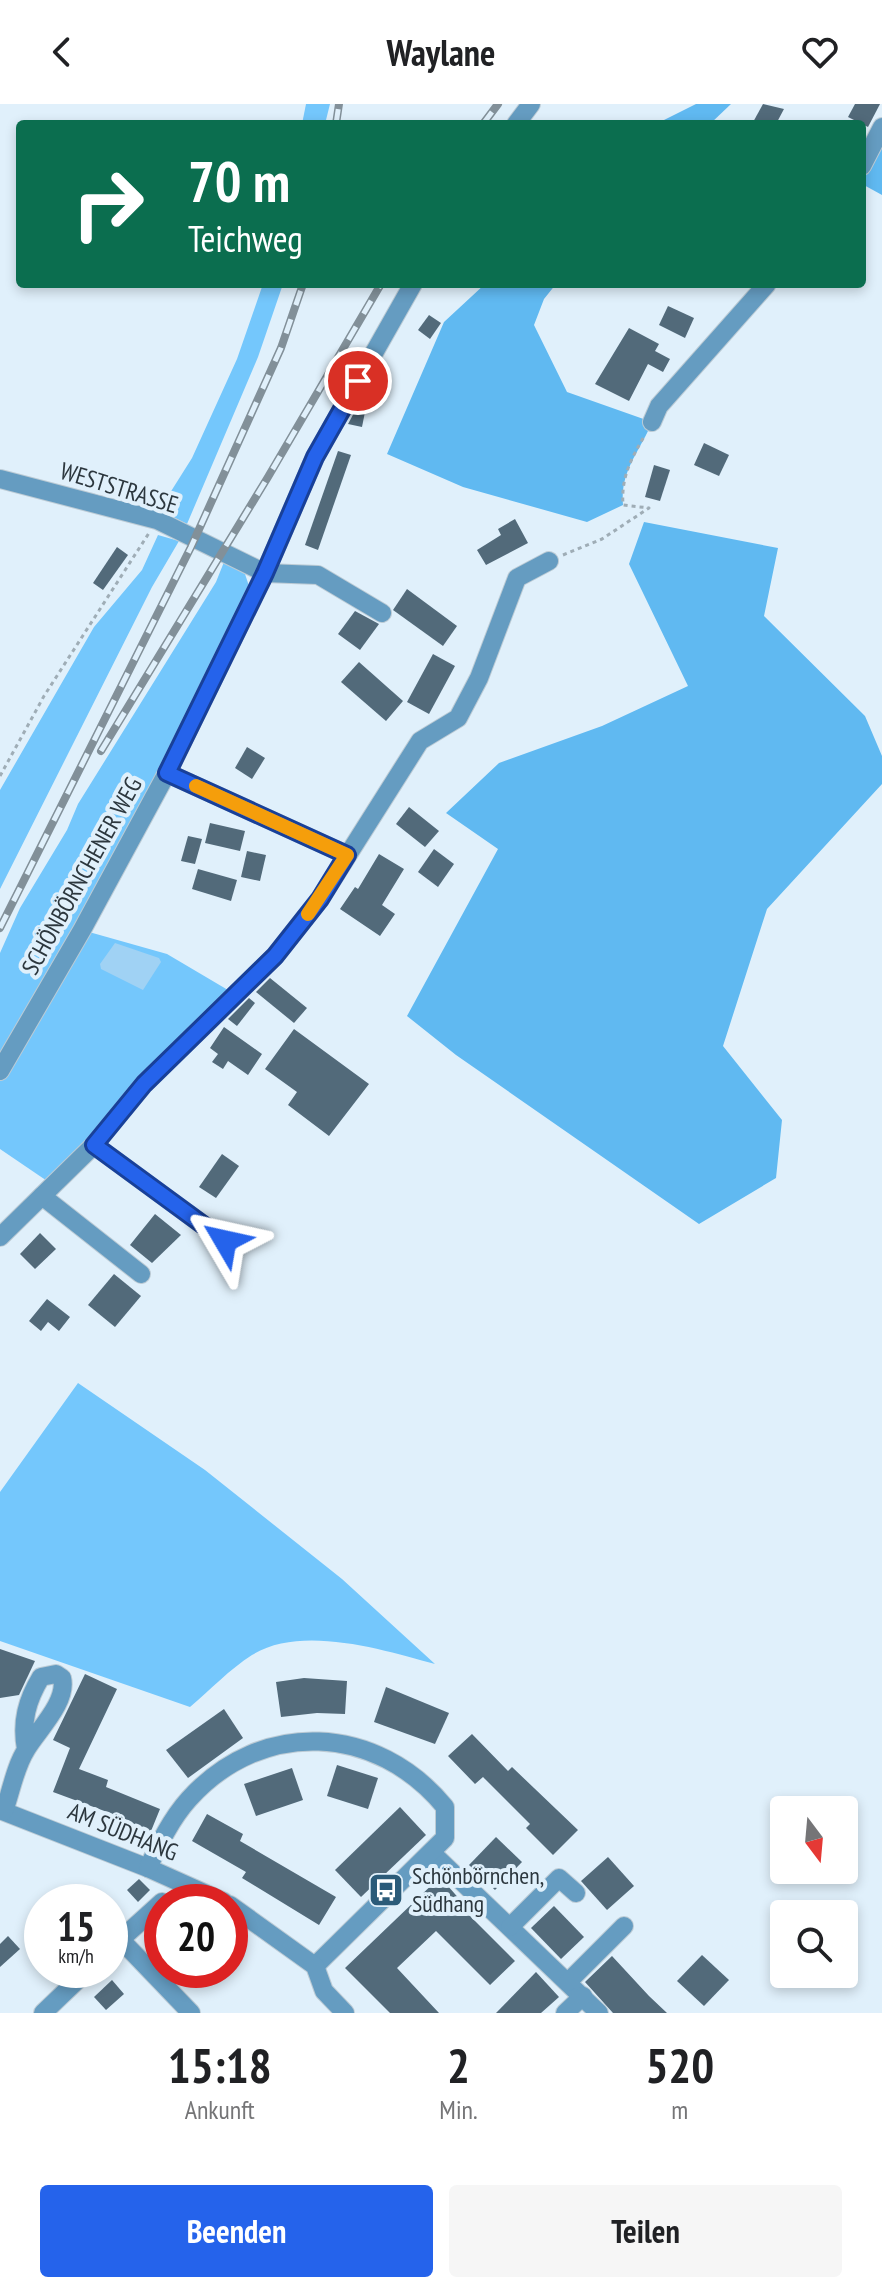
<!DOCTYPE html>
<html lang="de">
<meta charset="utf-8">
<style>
body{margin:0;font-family:"PT Sans Narrow",sans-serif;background:#f6f6f6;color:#202124;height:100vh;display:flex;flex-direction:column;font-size:30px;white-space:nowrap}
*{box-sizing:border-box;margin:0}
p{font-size:26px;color:#757577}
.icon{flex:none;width:44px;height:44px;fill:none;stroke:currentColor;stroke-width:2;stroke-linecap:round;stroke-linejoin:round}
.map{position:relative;height:1909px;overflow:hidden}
.side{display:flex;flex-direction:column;background:#fff;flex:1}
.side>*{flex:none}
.hud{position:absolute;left:16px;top:16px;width:850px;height:168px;border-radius:8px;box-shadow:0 4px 12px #0003;background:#0b6e4f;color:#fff;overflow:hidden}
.needle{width:52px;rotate:164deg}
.tools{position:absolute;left:770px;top:1692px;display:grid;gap:16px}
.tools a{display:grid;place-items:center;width:88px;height:88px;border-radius:8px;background:#fff;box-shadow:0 4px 12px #0003;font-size:40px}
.speed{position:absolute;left:24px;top:1780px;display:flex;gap:16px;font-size:40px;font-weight:700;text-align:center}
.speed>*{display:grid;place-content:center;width:104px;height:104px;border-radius:50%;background:#fff;box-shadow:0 4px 12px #0003;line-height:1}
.speed small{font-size:20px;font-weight:400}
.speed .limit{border:12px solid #d22;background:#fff;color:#111}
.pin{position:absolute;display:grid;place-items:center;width:68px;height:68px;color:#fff;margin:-34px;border:4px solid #fff;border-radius:50%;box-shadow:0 2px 8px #0007}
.me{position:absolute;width:88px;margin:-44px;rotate:306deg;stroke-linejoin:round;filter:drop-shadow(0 0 6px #0008)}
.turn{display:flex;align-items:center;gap:28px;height:168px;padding:0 40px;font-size:36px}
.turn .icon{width:104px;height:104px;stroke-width:2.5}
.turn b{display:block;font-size:56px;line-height:68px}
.eta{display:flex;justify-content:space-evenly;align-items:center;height:136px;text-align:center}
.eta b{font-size:48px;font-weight:600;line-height:56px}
.cta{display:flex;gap:16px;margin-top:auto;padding:16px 40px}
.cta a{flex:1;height:92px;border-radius:8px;background:#2563eb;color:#fff;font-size:32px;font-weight:600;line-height:92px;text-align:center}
.cta a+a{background:#f6f6f6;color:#202124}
header{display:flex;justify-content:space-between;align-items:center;height:104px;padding:0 40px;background:#fff;font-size:36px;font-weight:600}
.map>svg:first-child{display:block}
.green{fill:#74c7fc}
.forest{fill:#60b9f1}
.water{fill:#a0d2f4}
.building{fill:#526a7a}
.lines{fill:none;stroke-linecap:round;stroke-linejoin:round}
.minor-casing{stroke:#bccbd5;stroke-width:20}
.path{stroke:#9fadb6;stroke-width:3;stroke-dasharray:4 4;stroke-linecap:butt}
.minor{stroke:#659cc1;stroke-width:18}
.rail-casing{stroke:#829099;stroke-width:8}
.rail{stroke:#e0f0fb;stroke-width:5;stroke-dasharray:15;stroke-linecap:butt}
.route-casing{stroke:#184099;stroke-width:20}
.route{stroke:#2563eb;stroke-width:14}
.slow{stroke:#f59e0b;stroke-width:14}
.labels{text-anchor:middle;stroke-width:8;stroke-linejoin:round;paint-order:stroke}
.street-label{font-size:24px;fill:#2c373e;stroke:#e0f0fb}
.poi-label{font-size:24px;fill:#2c373e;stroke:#e0f0fb;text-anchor:start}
</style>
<header><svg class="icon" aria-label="back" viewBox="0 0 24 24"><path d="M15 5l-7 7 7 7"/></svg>Waylane<svg class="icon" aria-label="heart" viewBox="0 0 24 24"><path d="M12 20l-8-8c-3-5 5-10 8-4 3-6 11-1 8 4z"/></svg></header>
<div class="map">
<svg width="882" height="1909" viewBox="0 0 882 1909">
<rect width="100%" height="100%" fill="#e0f0fb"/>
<!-- green -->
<g class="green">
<path d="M306,0H330L325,20H302Z"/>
<path d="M263,180H283L258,253L187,420L171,412L163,400L192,354L237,255Z"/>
<path d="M158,431L179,437L152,483L0,785V686L94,523L142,466Z"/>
<path d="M224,458L245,470L250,485C173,646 90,803 0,957V849L20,804L67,726L78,700L216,478Z"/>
<path d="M82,826L167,850L233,889L53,1081L0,1045V966Z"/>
<path d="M78,1279L205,1366L342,1475L435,1560C384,1546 301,1520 252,1551C230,1565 210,1586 190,1603L0,1537V1388Z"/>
</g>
<!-- forest -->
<g class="forest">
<path d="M696,0H731L710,20H656Z"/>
<path d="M882,33V91L862,80V76Z"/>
<path d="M485,180H556L544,195L534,221L567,288L652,318C640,348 620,366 623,401L587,418L463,383L387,350L444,218Z"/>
<path d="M644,418L778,444L764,512L865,612L882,652V680L767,805L723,942L782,1016L776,1074L699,1120L456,951L407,912L498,745L446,709L499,659L602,622L688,582L629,460Z"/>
</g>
<!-- water -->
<path class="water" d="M115,839L159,854L161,858L143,886L101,865L100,860Z"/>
<!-- building -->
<g class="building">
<path d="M763,0L784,5L776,20H752Z"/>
<path d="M855,0H880L868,23L848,13Z"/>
<path d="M668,202L694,214L685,234L659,221Z"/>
<path d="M429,211L441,219L430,235L418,226Z"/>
<path d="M629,224L659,240L655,247L670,255L663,268L648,260L629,297L595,280Z"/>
<path d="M361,296L367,298L362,323L348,320Z"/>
<path d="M704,339L729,351L719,372L694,361Z"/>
<path d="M338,347L351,351L318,446L305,441Z"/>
<path d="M654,361L670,366L660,397L645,393Z"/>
<path d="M515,415L528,439L486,461L477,446L501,431L498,425Z"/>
<path d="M117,443L128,451L103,486L93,479Z"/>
<path d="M407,485L457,522L443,542L393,506Z"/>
<path d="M355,507L379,520L360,546L338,530Z"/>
<path d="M433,550L455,562L429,610L407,598Z"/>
<path d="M359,558L403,597L386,617L341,578Z"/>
<path d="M247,643L265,654L252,675L235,664Z"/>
<path d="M409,703L439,727L425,743L396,720Z"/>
<path d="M210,719L245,727L240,747L205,739Z"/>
<path d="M188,732L202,735L195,760L181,757Z"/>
<path d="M434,745L454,760L438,783L418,768Z"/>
<path d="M247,747L266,751L260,777L241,773Z"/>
<path d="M379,750L404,765L382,801L395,810L380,832L340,805L355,783L358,785Z"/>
<path d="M198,765L237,776L231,797L192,785Z"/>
<path d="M270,874L307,904L294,919L256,888Z"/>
<path d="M249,894L255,899L237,922L228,915Z"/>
<path d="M224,923L262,950L248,971L228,957L223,965L212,958L218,950L210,944Z"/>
<path d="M294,925L369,980L329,1032L288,1001L297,988L265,965Z"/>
<path d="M222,1050L239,1062L216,1094L199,1083Z"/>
<path d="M155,1110L181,1131L152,1159L130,1141Z"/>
<path d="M40,1129L56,1145L35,1165L20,1150Z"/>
<path d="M114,1170L141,1192L115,1223L88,1201Z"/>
<path d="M47,1195L70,1213L59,1227L48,1218L41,1227L29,1217Z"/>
<path d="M0,1545L35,1557L19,1591L0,1594Z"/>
<path d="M85,1570L117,1585L79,1665L108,1676L106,1683L160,1705L149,1732L116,1719L118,1712L53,1688L70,1644L53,1636Z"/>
<path d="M304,1574L347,1577L345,1610L317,1609L281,1613L276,1578Z"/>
<path d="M386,1583L449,1609L435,1640L374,1618Z"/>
<path d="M224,1605L243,1634L188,1674L166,1646Z"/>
<path d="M472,1630L508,1667L512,1663L578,1726L553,1751L526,1724L530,1720L483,1673L475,1680L448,1652Z"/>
<path d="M337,1661L378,1674L368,1705L327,1692Z"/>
<path d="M292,1664L303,1696L256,1712L244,1680Z"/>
<path d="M400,1703L426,1731L361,1793L335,1766Z"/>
<path d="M207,1710L243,1730L240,1737L336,1793L319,1821L242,1774L246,1768L192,1737Z"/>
<path d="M496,1733L522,1758L495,1786L469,1761Z"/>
<path d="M608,1753L634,1782L607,1806L581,1777Z"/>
<path d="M440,1773L462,1798L459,1801L515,1857L490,1881L436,1827L397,1864L439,1909H390L345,1864Z"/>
<path d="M139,1775L150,1786L138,1798L127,1786Z"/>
<path d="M554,1802L584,1833L561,1855L531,1824Z"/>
<path d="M8,1832L20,1845L0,1863V1840Z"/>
<path d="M702,1851L729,1876L704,1902L677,1877Z"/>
<path d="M612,1852L649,1892L667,1909H613L585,1878Z"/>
<path d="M536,1868L559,1893L541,1909H496Z"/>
<path d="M112,1876L124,1890L106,1906L94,1893Z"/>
</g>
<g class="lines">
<!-- minor casing -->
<g class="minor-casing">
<g id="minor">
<path d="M516,20L531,0"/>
<path d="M862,62L882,23"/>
<path d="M652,318L659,302L767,180"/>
<path d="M0,375L157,416L265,469L318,471L382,509"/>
<path d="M167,669L347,751"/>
<path d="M0,967L82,826L167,669L265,469L315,353L413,180"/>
<path d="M94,1041L225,1137"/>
<path d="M42,1092L141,1170"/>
<path d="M0,1133L94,1041L144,980L275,852L320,795L420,637L458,614L479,574L517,474L549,457"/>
<path d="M0,1706L148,1764L224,1798"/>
<path d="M4,1707C11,1688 15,1663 26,1646C37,1627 68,1598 62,1574L56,1570L41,1573C27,1596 21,1618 26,1645"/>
<path d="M433,1750L599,1909"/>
<path d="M148,1764C159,1740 171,1715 189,1695C262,1614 377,1620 445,1703V1734L315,1862"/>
<path d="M230,1801L315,1862L324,1887L345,1909"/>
<path d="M510,1823L559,1774L576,1789"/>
<path d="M120,1835L191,1909"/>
<path d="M110,1845L162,1798"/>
<path d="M568,1878L624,1822"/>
<path d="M43,1909L88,1866"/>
<path d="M565,1909L583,1892"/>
</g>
</g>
<!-- path -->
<g class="path">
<path d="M563,451L602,435L649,404L623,401C621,373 631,355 645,331"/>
<path d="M0,672L44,592L149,429"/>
</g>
<!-- minor -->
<use href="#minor" class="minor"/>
<!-- rail casing -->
<g class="rail-casing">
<g id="rail">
<path d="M336,20L339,0"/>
<path d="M483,20L498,0"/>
<path d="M101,647L268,373L381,180"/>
<path d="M0,824L191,443L281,244L303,180"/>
</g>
</g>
<!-- rail -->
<use href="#rail" class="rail"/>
</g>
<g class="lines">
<!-- route casing -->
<g class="route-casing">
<path id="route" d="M225,1137L94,1041L144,980L275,852L320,795L347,751L167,669L265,469L315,353L358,277"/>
</g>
<!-- route -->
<use href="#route" class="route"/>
<!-- slow -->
<path class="slow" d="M196,682L347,751L308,810"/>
</g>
<!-- icons -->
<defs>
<g id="bus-square" transform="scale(1.8)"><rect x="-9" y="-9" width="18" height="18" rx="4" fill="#2b5b79" stroke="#e0f0fb"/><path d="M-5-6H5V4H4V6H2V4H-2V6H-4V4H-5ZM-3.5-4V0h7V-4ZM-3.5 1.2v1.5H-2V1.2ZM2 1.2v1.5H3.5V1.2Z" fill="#fff"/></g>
</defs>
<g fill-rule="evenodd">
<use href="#bus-square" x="386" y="1786"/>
</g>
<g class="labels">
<!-- street labels -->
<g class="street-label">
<text transform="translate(119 384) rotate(17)" y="8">WESTSTRASSE</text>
<text transform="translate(82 772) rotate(-61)" y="8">SCHÖNBÖRNCHENER WEG</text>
<text transform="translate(123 1728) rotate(22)" y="8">AM SÜDHANG</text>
</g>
<!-- poi labels -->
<g class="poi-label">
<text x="412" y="1780">Schönbörnchen,<tspan x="412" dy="28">Südhang</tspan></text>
</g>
</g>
</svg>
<div class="tools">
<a><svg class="needle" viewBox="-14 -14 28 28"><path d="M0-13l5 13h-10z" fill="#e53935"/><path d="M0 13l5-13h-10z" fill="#757577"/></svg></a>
<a><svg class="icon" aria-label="search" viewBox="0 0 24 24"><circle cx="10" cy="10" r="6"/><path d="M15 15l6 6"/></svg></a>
</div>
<div class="speed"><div>15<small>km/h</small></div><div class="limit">20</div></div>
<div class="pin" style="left:358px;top:277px;background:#d93025"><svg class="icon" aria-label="arrive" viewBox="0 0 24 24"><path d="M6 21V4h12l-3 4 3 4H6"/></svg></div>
<svg class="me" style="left:225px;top:1137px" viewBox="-20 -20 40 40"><path d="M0-17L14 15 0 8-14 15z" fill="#2563eb" stroke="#fff" stroke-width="4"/></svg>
<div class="hud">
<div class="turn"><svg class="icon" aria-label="right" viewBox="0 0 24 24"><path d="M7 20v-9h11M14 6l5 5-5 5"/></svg><div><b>70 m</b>Teichweg</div></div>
</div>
</div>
<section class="side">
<div class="eta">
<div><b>15:18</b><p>Ankunft</p></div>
<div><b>2</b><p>Min.</p></div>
<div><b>520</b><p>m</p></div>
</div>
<div class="cta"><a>Beenden</a><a>Teilen</a></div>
</section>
